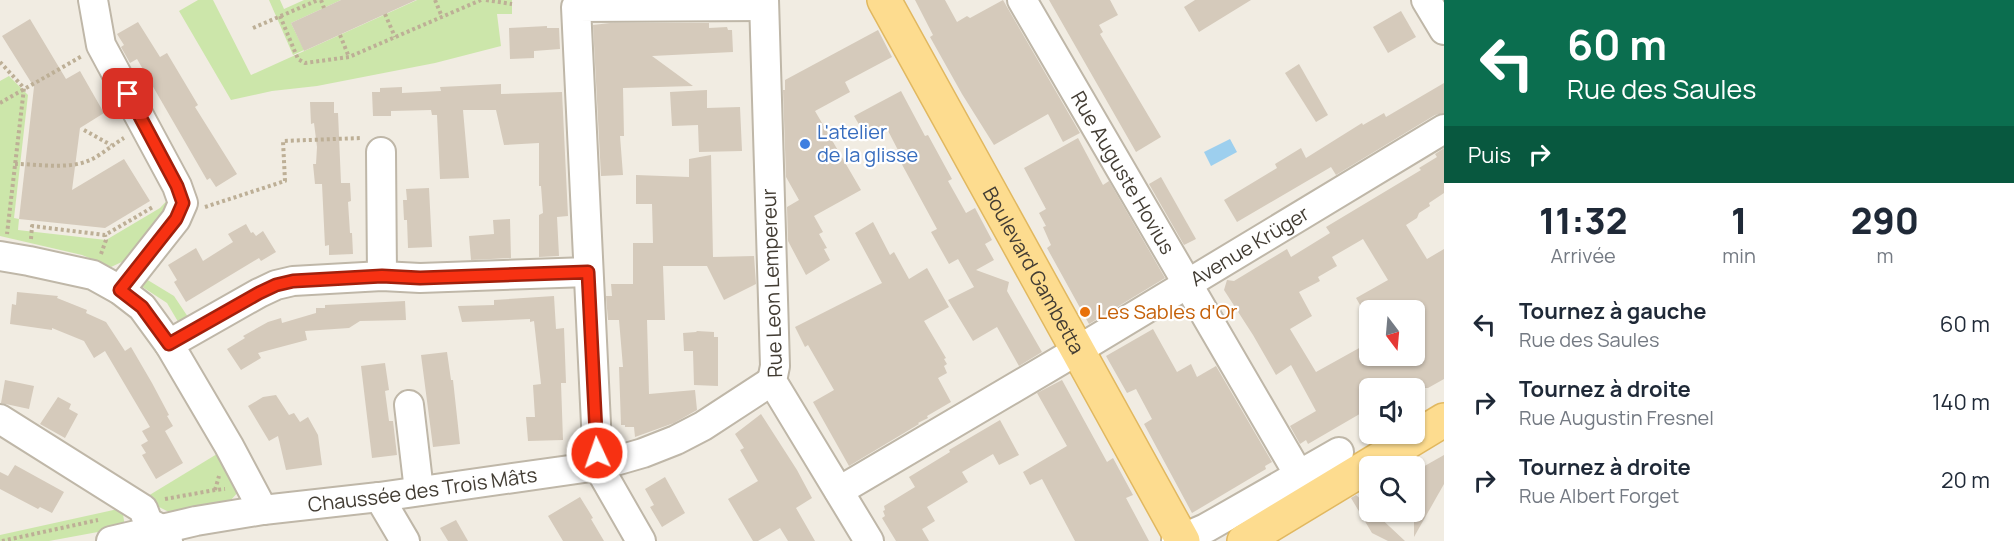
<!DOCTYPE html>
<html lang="fr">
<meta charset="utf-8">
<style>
body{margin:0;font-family:Manrope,sans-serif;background:#f2f2f3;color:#1f2937;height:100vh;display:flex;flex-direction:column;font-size:22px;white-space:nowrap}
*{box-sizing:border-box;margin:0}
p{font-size:20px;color:#747a83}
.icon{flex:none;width:33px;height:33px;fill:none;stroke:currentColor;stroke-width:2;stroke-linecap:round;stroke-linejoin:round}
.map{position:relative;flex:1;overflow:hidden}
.drawer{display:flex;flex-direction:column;background:#fff;width:570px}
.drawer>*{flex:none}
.top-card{background:#0b6e4f;color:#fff;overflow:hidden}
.needle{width:39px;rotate:164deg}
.tools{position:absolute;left:1359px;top:300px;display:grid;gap:12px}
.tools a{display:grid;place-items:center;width:66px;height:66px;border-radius:9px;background:#fff;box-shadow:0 2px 4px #0004;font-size:30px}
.pin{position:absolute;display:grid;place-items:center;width:51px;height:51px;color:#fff;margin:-26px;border-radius:12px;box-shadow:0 3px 9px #0006}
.me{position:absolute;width:66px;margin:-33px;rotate:357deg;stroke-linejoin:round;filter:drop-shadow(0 0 4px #0008)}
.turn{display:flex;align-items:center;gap:21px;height:126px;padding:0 24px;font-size:27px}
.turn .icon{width:78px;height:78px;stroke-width:2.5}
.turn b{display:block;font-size:42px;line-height:51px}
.then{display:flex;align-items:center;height:57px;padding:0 24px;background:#0003;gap:12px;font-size:22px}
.eta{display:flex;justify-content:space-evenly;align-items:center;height:102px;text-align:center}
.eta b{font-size:36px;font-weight:800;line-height:42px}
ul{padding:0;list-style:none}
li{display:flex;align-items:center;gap:18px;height:78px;padding:0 24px}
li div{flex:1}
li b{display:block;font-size:22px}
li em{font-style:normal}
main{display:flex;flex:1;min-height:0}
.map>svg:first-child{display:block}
.green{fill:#cce6aa}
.water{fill:#9dcfee}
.building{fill:#d5cabb;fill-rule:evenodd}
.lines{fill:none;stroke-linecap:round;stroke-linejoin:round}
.minor-casing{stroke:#bfb7a8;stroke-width:32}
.major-casing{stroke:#e1b860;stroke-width:36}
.path{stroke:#bdaf96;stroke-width:4;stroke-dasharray:3 3;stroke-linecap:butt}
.minor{stroke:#fff;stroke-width:28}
.major{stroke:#fddc8f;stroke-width:33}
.route-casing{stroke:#a1200c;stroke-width:15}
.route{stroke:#f73112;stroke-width:10}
.shop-dot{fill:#3f7fe0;stroke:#fff;stroke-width:2}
.food-dot{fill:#e8710a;stroke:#fff;stroke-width:2}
.labels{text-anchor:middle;stroke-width:4.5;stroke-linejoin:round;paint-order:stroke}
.shop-label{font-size:20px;fill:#366cbe;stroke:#fff;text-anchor:start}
.street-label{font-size:20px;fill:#423c33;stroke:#fff}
.food-label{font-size:20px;fill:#c56008;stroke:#fff;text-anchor:start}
</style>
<main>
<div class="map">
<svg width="1444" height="541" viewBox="0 0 1444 541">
<rect width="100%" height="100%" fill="#f1ece2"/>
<!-- green -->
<g class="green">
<path d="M198,0H213L251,75L417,0H512V14H497L501,46L435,63L317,86L272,91L231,100L179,11Z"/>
<path d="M269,0H280L284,9L304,0H341L291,23L304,50L293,55Z"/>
<path d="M9,76L28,95L14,218L19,219L18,230L106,240L160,208L175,192L169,211L126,260L111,267L82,255L0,236V81Z"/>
<path d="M146,279L174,296L190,320L180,325L167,303L141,286Z"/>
<path d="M217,454L224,456L241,489L229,502L169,512L143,499Z"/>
<path d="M118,509L123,514L125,527L49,541H0V535Z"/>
</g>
<!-- water -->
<path class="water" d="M1230,139L1237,152L1211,166L1204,152Z"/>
<!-- building -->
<g class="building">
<path d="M341,0H416L304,51L291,23Z"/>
<path d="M915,0H945L957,22L967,16L970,18L1003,0L1080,133L1063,142L1048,114L994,145L962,94L930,37L933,35Z"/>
<path d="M1049,0H1110L1118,15L1099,25L1103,32L1100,34L1161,137L1136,152Z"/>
<path d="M1195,0H1251L1199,32L1184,7Z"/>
<path d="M1401,11L1416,37L1388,53L1373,27Z"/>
<path d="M30,19L66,79L80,71L104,113L80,128L72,190L124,159L150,201L105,228L19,219L34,87L2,36Z"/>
<path d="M138,22L160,57L167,53L198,105L195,107L237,174L216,187L210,178L207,180L137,59L130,63L121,47L124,45L117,34Z"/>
<path d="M610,23H709V28L727,27L728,30H732L733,52L652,56L693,86L623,88L624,136H620L623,175L601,176L593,25Z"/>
<path d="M547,26V28H559L560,49L534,51V58L510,59L509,28Z"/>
<path d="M878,30L892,57L845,82L850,92L815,111L861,190L814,216L823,232L819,234L827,248L824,249L830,260L806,275L788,241L787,207L799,200L786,177L783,90H785V80Z"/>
<path d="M1299,64L1328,115L1316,122L1285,73Z"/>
<path d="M1444,83V113L1435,115L1336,175L1331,167L1237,222L1224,200L1277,168L1275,164L1301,148L1306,158L1362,123L1363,125L1384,113L1386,117Z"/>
<path d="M501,84V94L562,92L568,216L557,217L559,256L539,257V215L543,213L541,186H539V143L504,145L496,110H463L469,178L440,179L437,115H432L431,110L391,111V116H373L372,92H380V88L402,87V93L441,91L440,87Z"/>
<path d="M707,90V108L740,107L742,151L699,152L698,125L672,126L670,92Z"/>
<path d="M901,91L925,136L928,135L952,179L948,181L966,213L975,208L992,240L985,244L994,260L976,270L1009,282L1007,291L1042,352L1019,366L997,327L973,341L948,300L974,287L958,259L949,264L931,232L937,229L899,159L897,153L899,152L885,125L865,135L854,116Z"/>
<path d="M310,102H334V113H338L341,183H350L351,201L348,202L350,233H352L353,254L329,255V245L325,246L322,184H315L313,164H316L317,147L314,123L311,124Z"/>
<path d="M1078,138L1103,185L1109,181L1165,278L1089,324L1047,248L1051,245L1043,227L1046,226L1039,213L1046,209L1024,168Z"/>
<path d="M1444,148V193L1429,203L1430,206L1419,213L1417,218L1406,225L1427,259L1444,249V379L1428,388H1370V408L1308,444L1306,440L1300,444L1290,426L1316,411L1291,365L1276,375L1253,335L1224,290L1227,280L1234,281L1287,249L1291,257L1330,233L1326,227L1421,170L1419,168L1437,157L1435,154ZM1363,239L1388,280L1356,298L1363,310H1414V356H1370V342L1316,372L1290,329L1312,316L1299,292L1320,281L1318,277L1337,266L1332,257Z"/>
<path d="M711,155L713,257L754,256L756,284L724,300L707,266H663L665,320H647L649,394L695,390L697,410L674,423L635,437L634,427H625V425H621L619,367H623L619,320H608L606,296H612L611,284H633V243H653L652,204H636V175L689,177V159Z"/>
<path d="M1161,177L1196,239L1184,245L1149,184Z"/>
<path d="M429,188L432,247L408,248L407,220H404L403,200H407L406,189Z"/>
<path d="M510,219L511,258L471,260L469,236L494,234L493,220Z"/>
<path d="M873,222L890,255L894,252L909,279L927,268L949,307L924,321L946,358L944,359L947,364L944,366L947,373L938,378L951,402L927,416L928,418L918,423L919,424L849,466L813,402L834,390L808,345L805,347L795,327L882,283L855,233Z"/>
<path d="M246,224L251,233L253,232L256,236L263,231L276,252L261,261L259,258L186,302L174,282L177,280L168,265L196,248L203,261L233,242L228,234Z"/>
<path d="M17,292L58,296L57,298L87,310L86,313L106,322L125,351L131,347L152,383L169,415L167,416L173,426L165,431L183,463L156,479L142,455L146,453L141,445L148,441L142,431L150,427L105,351L94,358L84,341L52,328V330L10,324L12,304L16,305Z"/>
<path d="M554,296L556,329L564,328L566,383H561L563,440L528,441L526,417H535L533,385L541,384L534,321L530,322V319L462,322L458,306L494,305V300Z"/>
<path d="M405,301L406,320L360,321L349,328L305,331L307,340L258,353L261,358L241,370L227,349L245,338L243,336L268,322L281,318L282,323L316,313V308H325V305Z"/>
<path d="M1153,329L1177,372L1191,364L1197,377L1216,366L1272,462L1265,466L1266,469L1192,513L1144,424L1152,419L1136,389L1127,393L1106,356Z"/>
<path d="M697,331L714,332V337H718V386L694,385L693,351H684L683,333L696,332Z"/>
<path d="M447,352L451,380H453L460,444L433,447L421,355Z"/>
<path d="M385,363L389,390L385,391L389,421H393L397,455L372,458L361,366Z"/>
<path d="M5,380L34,386L29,409L1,403Z"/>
<path d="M1062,380L1107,462L1113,458L1133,495L1126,498L1149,541H1075L1042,479L1030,485L1023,472L1067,446L1037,393Z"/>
<path d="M276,395L289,415L294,413L300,422L308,417L318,435L322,465L286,470L278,436L269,441L248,406L263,397Z"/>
<path d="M58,397L71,404L69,409L78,414L65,438L40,424Z"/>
<path d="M761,414L797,470L812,498L796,508L815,541H788L780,528L758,541H753L728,499L758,481L740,450L744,448L735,434Z"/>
<path d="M1000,420L1019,455L999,465L993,454L962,472L968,482L927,507L935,521L922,529L929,541H896L882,518L885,516L883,511L885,510L884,506L915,487L909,477L950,452L949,450Z"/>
<path d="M1444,455V484L1414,537V472Z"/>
<path d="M15,465L64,492L52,513L40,507L38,509L0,489V472L8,476Z"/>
<path d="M665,477L685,513L662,527L650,507L654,505L645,489Z"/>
<path d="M1356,495L1370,507V512H1374L1405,541H1388L1372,533L1351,498Z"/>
<path d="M580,497L593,518L591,519L604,541H563L548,516Z"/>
<path d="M456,520L468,541H448L440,528Z"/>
</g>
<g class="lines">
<!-- minor casing -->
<g class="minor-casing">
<g id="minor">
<path d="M93,0L101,45L177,186L183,203L176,219L120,290"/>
<path d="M764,0L775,366L772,381L869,541"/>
<path id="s1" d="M1022,0L1313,499"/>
<path d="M1426,0L1444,30"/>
<path d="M381,152L382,276"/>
<path d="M0,256L29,261L93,275L120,290L142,307L169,344L229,446L263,510"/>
<path d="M169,344L259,293L276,285L293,281L382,276L420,278L588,272"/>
<path d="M409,405L419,491"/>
<path d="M0,419L143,509L148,522L161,529L168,541"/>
<path id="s2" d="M839,491L1063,359L1444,129"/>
<path d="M379,497L405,541"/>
<path id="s3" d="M111,541L196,521L263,510L379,497L598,466L643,453L676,440L703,426L772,381"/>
<path d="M641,541L598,466L576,7L763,6"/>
<path d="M1176,541L1206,528L1339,452"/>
</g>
</g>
<!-- major casing -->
<g class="major-casing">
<g id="major">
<path id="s4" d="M884,0L1183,541"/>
<path d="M1244,541L1444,420"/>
</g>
</g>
<!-- path -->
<g class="path">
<path d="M321,0L324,8"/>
<path d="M435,0L442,17"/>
<path d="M486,0L512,4"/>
<path d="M385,14L395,37"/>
<path d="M280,16L298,59L305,63L349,57L481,0"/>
<path d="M253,28L318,0"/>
<path d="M340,35L349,57"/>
<path d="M0,62L24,88L7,234"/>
<path d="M0,103L82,56"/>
<path d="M84,130L111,145"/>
<path d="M15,164C41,164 73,171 96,157C106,151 114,144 124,138"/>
<path d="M205,207L285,181L283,141L361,138"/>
<path d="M31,239L32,226L105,235L153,207"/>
<path d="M101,254L106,240L105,235"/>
<path d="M215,490L219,476"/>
<path d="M165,499L215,490L225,489"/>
<path d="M2,541L98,520"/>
</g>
<!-- minor -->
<use href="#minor" class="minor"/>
<!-- major -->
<use href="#major" class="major"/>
</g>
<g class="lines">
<!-- route casing -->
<g class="route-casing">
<path id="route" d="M128,94L177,186L183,203L176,219L120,290L142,307L169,344L259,293L276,285L293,281L382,276L420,278L588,272L597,453"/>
</g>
<!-- route -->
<use href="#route" class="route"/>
</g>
<!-- markers -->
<circle class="shop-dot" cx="805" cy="144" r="6"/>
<circle class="food-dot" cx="1085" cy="312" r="6"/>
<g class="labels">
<!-- shop labels -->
<g class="shop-label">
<text x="817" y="139">L'atelier<tspan x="817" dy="23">de la glisse</tspan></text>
</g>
<!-- street labels -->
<g class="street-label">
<text dy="7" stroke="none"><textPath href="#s1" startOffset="200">Rue Auguste Hovius</textPath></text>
<text dy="7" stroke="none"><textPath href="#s2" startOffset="478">Avenue Krüger</textPath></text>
<text dy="7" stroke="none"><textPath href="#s4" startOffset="309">Boulevard Gambetta</textPath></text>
<text transform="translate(772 283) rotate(-92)" y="7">Rue Leon Lempereur</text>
<text dy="7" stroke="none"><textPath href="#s3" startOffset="316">Chaussée des Trois Mâts</textPath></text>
</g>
<!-- food labels -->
<g class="food-label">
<text x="1097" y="319">Les Sables d'Or</text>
</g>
</g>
</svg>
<div class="tools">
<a><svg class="needle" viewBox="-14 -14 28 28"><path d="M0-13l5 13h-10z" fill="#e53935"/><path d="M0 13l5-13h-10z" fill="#747a83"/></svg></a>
<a><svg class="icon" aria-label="sound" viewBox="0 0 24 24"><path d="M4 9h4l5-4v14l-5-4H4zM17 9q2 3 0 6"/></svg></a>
<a><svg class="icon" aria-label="search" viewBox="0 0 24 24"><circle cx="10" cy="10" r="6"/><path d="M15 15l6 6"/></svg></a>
</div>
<div class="pin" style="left:128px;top:94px;background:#d93025"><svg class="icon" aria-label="arrive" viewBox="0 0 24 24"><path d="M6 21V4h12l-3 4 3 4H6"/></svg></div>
<svg class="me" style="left:597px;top:453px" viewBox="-20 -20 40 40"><circle r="17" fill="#f73112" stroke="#fff" stroke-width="3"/><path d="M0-11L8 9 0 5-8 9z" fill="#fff"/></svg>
</div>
<section class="drawer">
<div class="top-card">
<div class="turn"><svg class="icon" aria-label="left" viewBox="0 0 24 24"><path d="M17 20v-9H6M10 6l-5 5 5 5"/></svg><div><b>60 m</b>Rue des Saules</div></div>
<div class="then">Puis<svg class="icon" aria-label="right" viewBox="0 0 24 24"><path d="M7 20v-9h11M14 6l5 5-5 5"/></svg></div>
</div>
<div class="eta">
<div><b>11:32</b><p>Arrivée</p></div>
<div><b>1</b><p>min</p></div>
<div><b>290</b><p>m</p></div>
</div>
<ul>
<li><svg class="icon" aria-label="left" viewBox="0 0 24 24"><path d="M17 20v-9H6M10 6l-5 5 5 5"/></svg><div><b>Tournez à gauche</b><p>Rue des Saules</p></div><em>60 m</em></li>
<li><svg class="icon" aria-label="right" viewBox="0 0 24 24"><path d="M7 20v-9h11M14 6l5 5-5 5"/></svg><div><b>Tournez à droite</b><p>Rue Augustin Fresnel</p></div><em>140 m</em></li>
<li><svg class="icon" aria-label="right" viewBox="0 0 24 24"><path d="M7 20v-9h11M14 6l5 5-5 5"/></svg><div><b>Tournez à droite</b><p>Rue Albert Forget</p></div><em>20 m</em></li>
</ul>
</section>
</main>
